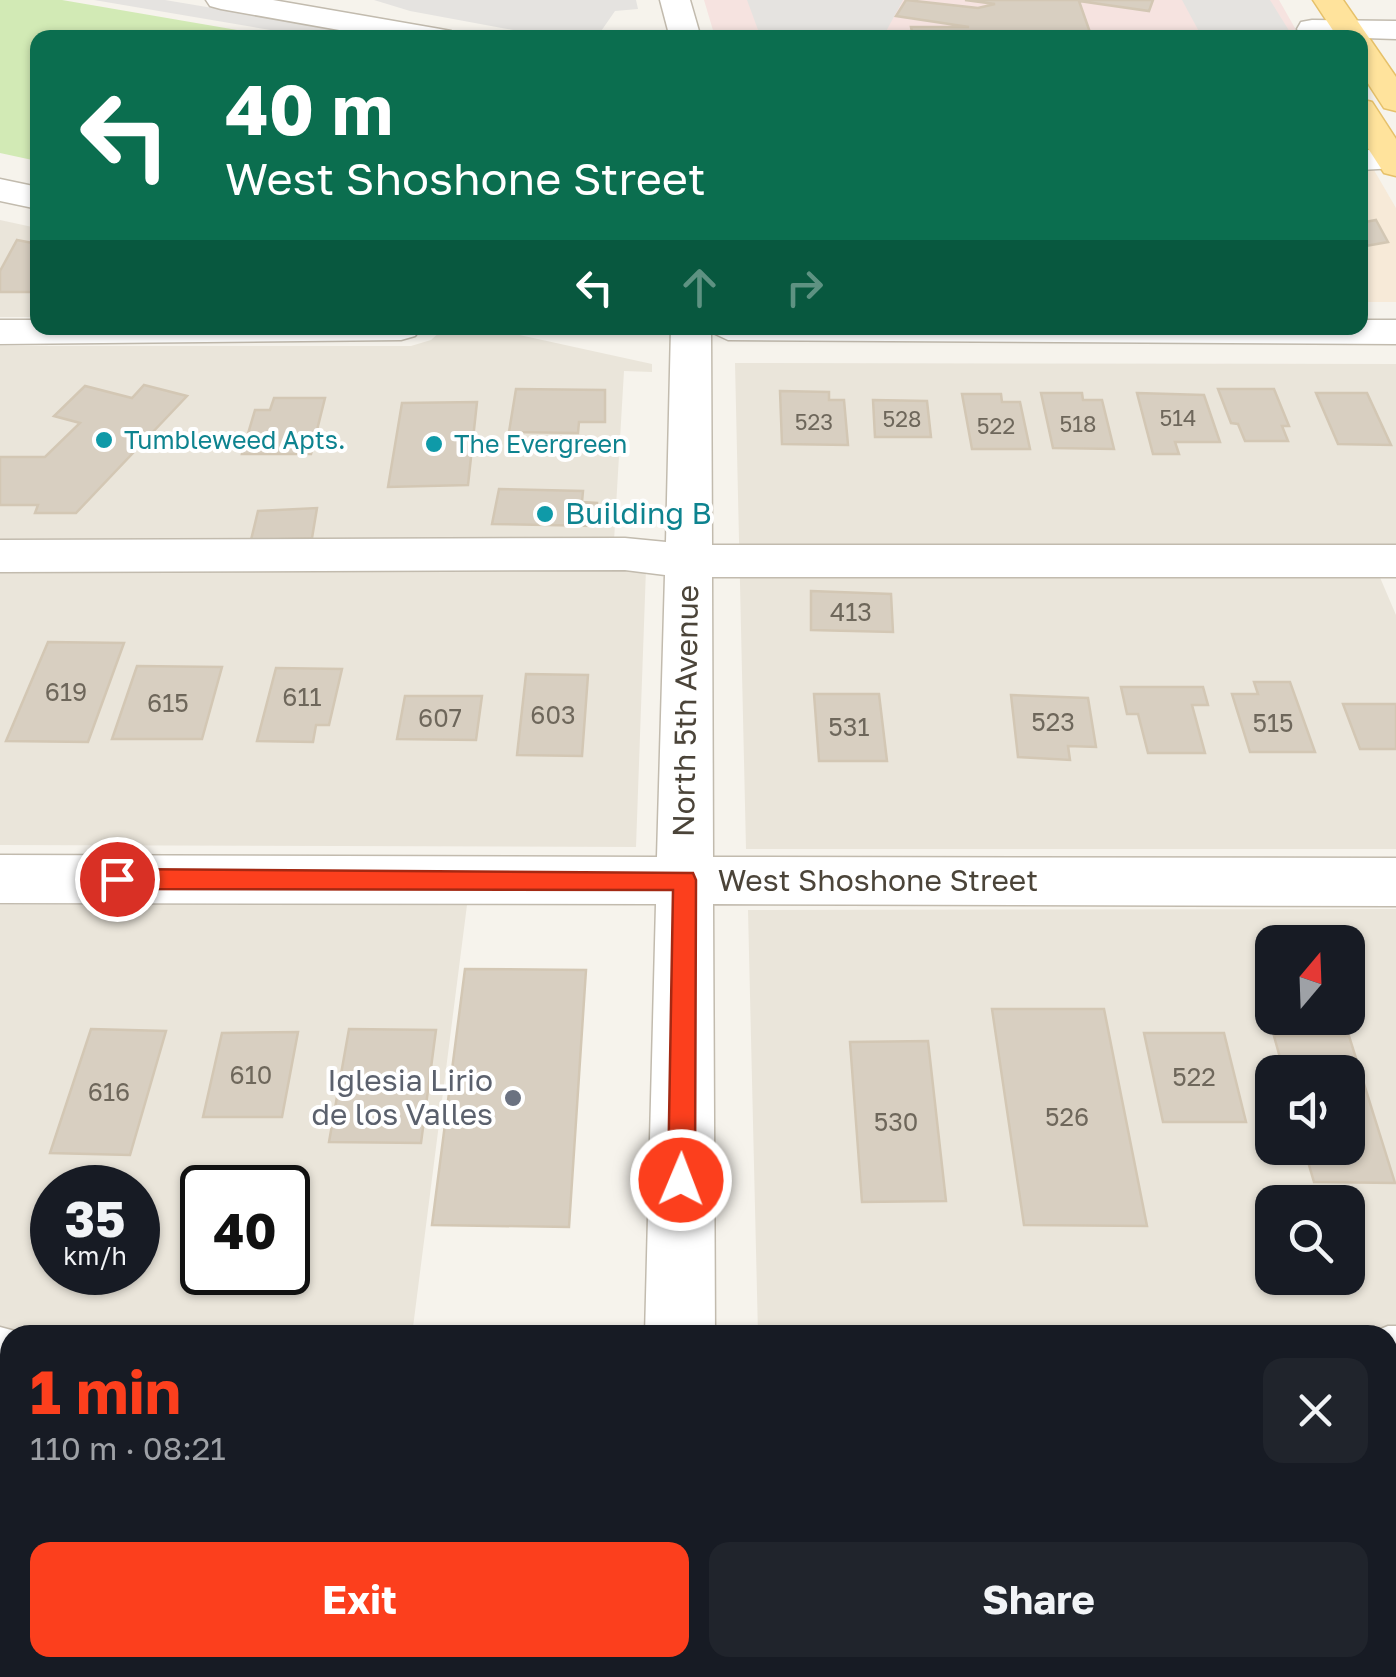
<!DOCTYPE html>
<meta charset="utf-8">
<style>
body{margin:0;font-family:"Golos Text",sans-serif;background:#20242c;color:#f1f3f6;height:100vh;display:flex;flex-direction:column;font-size:38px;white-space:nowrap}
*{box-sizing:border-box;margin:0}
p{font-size:32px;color:#9ea1a6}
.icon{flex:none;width:55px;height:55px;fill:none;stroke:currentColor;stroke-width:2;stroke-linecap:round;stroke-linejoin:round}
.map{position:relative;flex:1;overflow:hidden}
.sheet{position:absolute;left:0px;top:1325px;width:1398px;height:352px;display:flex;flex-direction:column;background:#171b24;border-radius:30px 30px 0 0;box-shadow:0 2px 8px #0004}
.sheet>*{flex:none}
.top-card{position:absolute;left:30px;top:30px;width:1338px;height:305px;border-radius:20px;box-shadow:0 2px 8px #0004;background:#0b6e4f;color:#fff;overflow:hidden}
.needle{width:65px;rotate:19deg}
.controls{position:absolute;left:1255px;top:925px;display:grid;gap:20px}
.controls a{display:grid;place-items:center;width:110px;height:110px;border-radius:20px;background:#171b24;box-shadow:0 2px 8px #0004;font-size:50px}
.speed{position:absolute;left:30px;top:1165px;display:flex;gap:20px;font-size:50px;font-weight:700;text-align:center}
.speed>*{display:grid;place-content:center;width:130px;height:130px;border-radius:50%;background:#171b24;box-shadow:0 2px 8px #0004;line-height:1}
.speed small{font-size:25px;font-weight:400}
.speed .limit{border:5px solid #111;border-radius:15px;background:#fff;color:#111}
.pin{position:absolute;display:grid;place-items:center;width:85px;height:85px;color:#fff;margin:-42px;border:5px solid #fff;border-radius:50%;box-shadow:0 2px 10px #0007}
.me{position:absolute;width:110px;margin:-55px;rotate:1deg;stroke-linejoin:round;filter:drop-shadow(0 0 8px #0008)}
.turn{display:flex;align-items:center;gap:35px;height:210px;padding:0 30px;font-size:45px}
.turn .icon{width:130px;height:130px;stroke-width:2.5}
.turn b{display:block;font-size:70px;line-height:85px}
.lanes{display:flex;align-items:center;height:95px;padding:0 30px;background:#0003;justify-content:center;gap:50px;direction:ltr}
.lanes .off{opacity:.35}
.round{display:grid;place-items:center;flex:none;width:105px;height:105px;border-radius:20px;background:#20242c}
.summary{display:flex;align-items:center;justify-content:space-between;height:170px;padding:0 30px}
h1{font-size:60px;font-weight:700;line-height:75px;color:#fc3f1d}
.action{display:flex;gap:20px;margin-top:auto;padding:20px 30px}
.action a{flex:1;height:115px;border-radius:20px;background:#fc3f1d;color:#fff;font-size:40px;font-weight:700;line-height:115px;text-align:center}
.action a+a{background:#20242c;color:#f1f3f6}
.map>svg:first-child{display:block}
.residential{fill:#eae5da;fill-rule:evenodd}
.commercial{fill:#f7ead8}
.medical{fill:#f6e3e0}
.green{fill:#d2eab5}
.parking{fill:#e5e3e0}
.building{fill:#d8cfc1;stroke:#d3c7b4;stroke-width:2.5}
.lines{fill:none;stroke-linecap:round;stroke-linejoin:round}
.minor-casing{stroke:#c2bbae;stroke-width:3}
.major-casing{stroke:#e6c16a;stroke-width:3}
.minor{fill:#fff;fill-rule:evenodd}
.major{fill:#ffe39c;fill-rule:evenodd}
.route{fill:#fc3f1d;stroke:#a42913;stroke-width:2.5}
.culture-dot{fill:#0f9aa8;stroke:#fff;stroke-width:4}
.worship-dot{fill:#6b7280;stroke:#fff;stroke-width:4}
.labels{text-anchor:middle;stroke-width:8;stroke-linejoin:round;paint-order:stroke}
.far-number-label{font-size:22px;fill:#6e675b}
.far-culture-label{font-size:25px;fill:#0d838f;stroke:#fff;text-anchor:start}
.number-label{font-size:25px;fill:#6e675b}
.culture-label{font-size:30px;fill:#0d838f;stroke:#fff;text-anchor:start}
.street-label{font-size:30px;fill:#4b4439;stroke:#fff}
.worship-label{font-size:30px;fill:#5b616d;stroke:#fff;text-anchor:end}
</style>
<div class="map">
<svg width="1396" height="1677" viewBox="0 0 1396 1677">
<rect width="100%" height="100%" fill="#f6f3ec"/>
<!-- residential -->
<g class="residential">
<path d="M0,220L37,228V317H0Z"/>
<path d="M444,328H488L652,364V372L624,371L614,541H647L636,847L0,845V346H411L431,340Z"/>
<path d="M735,363L1396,364V561H1373L1396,615V849H746Z"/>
<path d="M0,905H467L412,1335H10V1668H598L597,1677H0ZM52,1188H138V1272H52ZM202,1188H288V1272H202Z"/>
<path d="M1396,909V1677H765V1668H1388V1335H758L748,910ZM1272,942H1348V1018H1272ZM1272,1072H1348V1148H1272ZM1272,1202H1348V1278H1272Z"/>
</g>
<!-- commercial -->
<path class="commercial" d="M1360,165H1371L1396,208V302H1360Z"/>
<!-- medical -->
<path class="medical" d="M704,0H1279L1300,37H715Z"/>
<!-- green -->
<path class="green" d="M0,0H62L278,37L38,38L37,161L0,153Z"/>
<!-- parking -->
<g class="parking">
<path d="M94,0H165L385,37H311Z"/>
<path d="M374,0H636L638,9L615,11L597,37L556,38L410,11Z"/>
<path d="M747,0H903L883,37L761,38Z"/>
<path d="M1182,0H1270L1293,37H1202Z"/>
</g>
<!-- building -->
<g class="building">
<path d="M906,0L978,8L995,4L965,0H1153L1149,11L1079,1L1092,38H913L911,27H969L896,16Z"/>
<path d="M1376,220L1388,242L1360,247V223Z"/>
<path d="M17,240L38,244V292H0V271Z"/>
<path d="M144,385L187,396L76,513H35L38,505H0V457H45L80,423L54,416L85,386L132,398Z"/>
<path d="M516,389L605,390V422H579L578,433L509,432Z"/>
<path d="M1218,389H1274L1289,426H1282L1288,441H1245L1238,424L1231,423Z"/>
<path d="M780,391L829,392V400H844L848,445L782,444Z"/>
<path d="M1041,393H1082L1083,400H1102L1114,449L1053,448Z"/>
<path d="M1137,393L1204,395L1220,442H1175L1179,454H1153Z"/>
<path d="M1316,393H1367L1391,445L1338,444Z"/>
<path d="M962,394H1001L1002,402H1020L1030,449H972Z"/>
<path d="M274,398H325L311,454H242L255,410H270Z"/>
<path d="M873,400L927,401L931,437H875Z"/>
<path d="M477,402L468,485L388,487L402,403Z"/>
<path d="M499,489L583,491L582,502L597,503L595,526L492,524Z"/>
<path d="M317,508L312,538L251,540L258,511Z"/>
<path d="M811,591L891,594L893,632L811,630Z"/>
<path d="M48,642L124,643L88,742L6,741Z"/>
<path d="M137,666L222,667L202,739H112Z"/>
<path d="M276,668L342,669L329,725H316L313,742L257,741Z"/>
<path d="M526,674L588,675L582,756L517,755Z"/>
<path d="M1254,682H1290L1315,752H1250L1232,694H1258Z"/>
<path d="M1121,687H1203L1208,705H1192L1205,753H1148L1138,714H1127Z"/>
<path d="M814,694H879L887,761H819Z"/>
<path d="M1011,695L1088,698L1096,747L1068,746L1070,760L1018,757Z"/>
<path d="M405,696H482L476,740L397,739Z"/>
<path d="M1343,704H1396V749H1360Z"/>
<path d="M465,969L586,970L569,1227L432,1225Z"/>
<path d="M992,1009H1104L1147,1226L1024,1225Z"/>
<path d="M91,1029L166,1031L130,1155L50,1153Z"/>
<path d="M349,1029L436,1030L421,1143L329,1142Z"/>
<path d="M298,1032L282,1117H203L222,1033Z"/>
<path d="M1144,1033H1224L1246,1122H1163Z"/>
<path d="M1274,1036H1349L1395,1183L1314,1182L1304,1148H1348V1072H1284Z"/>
<path d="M928,1041L946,1201L862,1202L850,1042Z"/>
<path d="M1388,1652H1396V1677H1372L1370,1668H1388Z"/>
<path d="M65,1668H175L173,1677H62Z"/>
<path d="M388,1668H502L501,1677H387Z"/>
<path d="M862,1668H1023L1024,1677H862Z"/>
<path d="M1124,1668H1252L1253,1677H1125Z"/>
</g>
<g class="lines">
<!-- minor casing -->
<g class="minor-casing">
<g id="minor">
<path d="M206,0H273L440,29L451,31L455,38H384L221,9L210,6Z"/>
<path d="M660,0H690L701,38H670Z"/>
<path d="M1312,20L1396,21V39L1301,36L1297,29L1301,22Z"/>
<path d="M1360,150H1396V168L1360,170Z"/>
<path d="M0,179L38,187V209L0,201Z"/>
<path d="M0,320H38V328H421L415,336L401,340L0,344Z"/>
<path d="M1360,320H1396V344L728,340L711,332L712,545H1396V577H712L713,857L1396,858V906L713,904L715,1335H645L656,904L0,903V855L657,857L665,575L625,570L0,572V540L625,538L666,542L671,328H1360Z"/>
<path d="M1388,1326H1396V1396H1388V1335H1366Z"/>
<path d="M0,1327L30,1335H10V1397H0Z"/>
<rect x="636" y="1668" width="80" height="9"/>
</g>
</g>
<!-- major casing -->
<g class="major-casing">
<g id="major">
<path d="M1313,0H1343L1396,77V111L1384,108L1360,71V38H1338Z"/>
<path d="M1360,99L1372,102L1396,139V176L1384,173L1360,136Z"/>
</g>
</g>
<!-- minor -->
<use href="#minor" class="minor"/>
<!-- major -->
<use href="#major" class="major"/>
</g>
<!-- route -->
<path class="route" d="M117,869L693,873L696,880L695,1180L691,1189L681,1193L672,1189L668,1180L673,890L117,889L109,886L106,879L109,872Z"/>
<!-- markers -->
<g class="culture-dot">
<circle cx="104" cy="440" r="10"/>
<circle cx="434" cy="444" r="10"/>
<circle cx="545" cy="514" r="10"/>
</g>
<circle class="worship-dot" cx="513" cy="1098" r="10"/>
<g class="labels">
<!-- far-number labels -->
<g class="far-number-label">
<text x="1178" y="426">514</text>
<text x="902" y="427">528</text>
<text x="814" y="430">523</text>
<text x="1078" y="432">518</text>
<text x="996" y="434">522</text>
</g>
<!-- far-culture labels -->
<g class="far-culture-label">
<text x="124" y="449">Tumbleweed Apts.</text>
<text x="454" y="453">The Evergreen</text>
</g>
<!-- number labels -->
<g class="number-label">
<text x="851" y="621">413</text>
<text x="66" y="701">619</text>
<text x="302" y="706">611</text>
<text x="168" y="712">615</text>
<text x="553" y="724">603</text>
<text x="440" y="727">607</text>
<text x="1053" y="731">523</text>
<text x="1273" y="732">515</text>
<text x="849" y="736">531</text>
<text x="251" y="1084">610</text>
<text x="1194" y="1086">522</text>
<text x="109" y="1101">616</text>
<text x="1067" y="1126">526</text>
<text x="896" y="1131">530</text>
</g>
<!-- culture labels -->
<g class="culture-label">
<text x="565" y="524">Building B</text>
</g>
<!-- street labels -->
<g class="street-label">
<text transform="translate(686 711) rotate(-89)" y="10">North 5th Avenue</text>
<text x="878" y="891">West Shoshone Street</text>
</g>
<!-- worship labels -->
<g class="worship-label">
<text x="493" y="1091">Iglesia Lirio<tspan x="493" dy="34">de los Valles</tspan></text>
</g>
</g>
</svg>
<div class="controls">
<a><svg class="needle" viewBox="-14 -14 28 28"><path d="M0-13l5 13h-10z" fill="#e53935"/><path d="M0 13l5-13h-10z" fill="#9ea1a6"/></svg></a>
<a><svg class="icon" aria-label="sound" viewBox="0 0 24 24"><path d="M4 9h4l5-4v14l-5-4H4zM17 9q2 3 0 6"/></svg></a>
<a><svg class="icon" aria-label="search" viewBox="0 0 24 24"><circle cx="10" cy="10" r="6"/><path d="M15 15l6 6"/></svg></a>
</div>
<div class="speed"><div>35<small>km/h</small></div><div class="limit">40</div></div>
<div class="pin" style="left:117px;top:879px;background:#d93025"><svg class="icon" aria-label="arrive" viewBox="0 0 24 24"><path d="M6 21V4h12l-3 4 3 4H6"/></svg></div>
<svg class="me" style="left:681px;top:1180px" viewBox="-20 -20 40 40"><circle r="17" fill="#fc3f1d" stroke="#fff" stroke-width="3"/><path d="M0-11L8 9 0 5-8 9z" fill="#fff"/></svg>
<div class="top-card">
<div class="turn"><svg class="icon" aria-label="left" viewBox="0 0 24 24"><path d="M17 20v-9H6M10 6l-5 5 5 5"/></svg><div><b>40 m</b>West Shoshone Street</div></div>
<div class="lanes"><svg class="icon" aria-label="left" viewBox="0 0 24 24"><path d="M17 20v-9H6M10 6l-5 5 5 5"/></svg><svg class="icon off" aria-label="ahead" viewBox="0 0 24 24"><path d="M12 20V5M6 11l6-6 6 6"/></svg><svg class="icon off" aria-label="right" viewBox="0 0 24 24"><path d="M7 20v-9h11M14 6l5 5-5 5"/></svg></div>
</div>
<section class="sheet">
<div class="summary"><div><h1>1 min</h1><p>110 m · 08:21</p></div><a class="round"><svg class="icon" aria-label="close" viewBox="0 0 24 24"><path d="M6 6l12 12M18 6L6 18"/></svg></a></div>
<div class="action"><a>Exit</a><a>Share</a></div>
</section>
</div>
